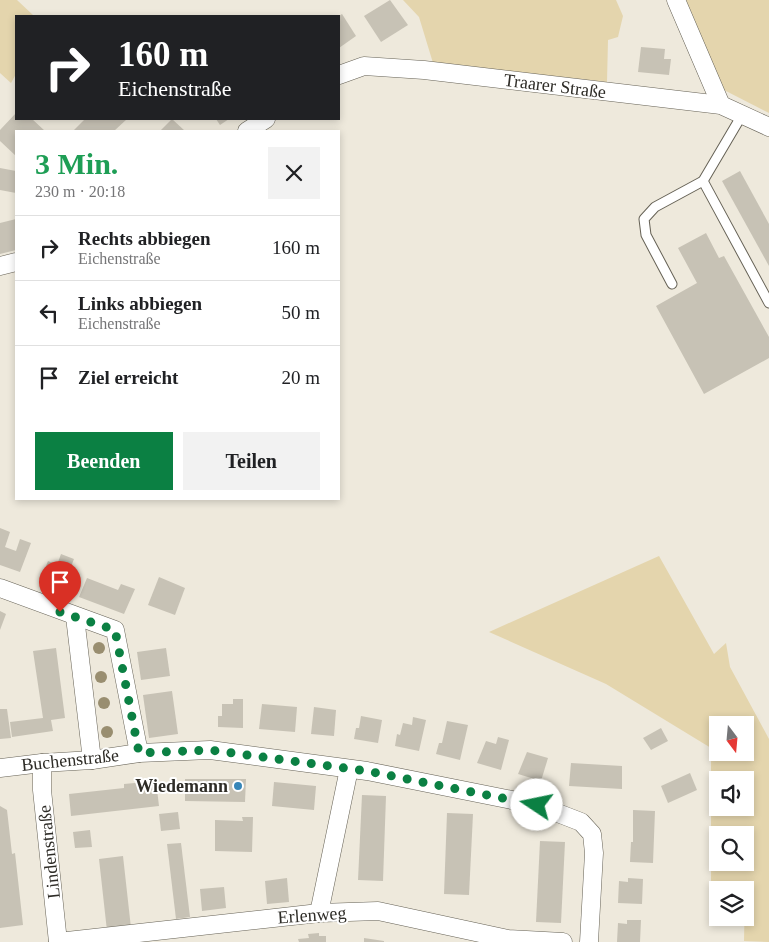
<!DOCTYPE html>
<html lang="de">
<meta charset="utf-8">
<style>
body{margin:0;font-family:"Times New Roman",serif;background:#f2f2f2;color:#202124;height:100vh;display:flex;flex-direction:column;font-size:19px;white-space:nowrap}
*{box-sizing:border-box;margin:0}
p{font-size:16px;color:#757577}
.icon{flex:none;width:28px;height:28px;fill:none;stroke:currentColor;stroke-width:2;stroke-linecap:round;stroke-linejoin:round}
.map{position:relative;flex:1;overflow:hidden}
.drawer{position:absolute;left:15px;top:130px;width:325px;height:370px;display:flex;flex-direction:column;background:#fff;border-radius:0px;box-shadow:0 2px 8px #0003}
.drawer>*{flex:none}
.top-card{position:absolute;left:15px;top:15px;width:325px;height:105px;border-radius:0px;box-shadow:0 2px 8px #0003;background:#202124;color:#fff;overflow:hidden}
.needle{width:32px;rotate:164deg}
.fabs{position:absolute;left:709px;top:716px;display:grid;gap:10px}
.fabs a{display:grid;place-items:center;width:45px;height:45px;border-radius:0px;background:#fff;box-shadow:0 2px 8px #0003;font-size:25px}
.pin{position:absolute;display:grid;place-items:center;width:42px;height:42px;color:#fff;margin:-51px -21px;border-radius:50% 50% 50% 0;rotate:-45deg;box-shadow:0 0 5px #0007}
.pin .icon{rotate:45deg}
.me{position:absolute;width:55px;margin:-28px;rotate:281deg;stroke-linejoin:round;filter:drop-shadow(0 0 4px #0008)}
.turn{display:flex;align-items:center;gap:18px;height:105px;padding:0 20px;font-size:22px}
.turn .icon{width:65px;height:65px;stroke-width:2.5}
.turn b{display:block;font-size:35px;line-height:42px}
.round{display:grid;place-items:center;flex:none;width:52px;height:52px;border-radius:0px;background:#f2f2f2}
.head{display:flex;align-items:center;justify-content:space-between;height:85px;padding:0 20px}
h1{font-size:30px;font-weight:600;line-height:38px;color:#1e9e55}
.cta{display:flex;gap:10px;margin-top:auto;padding:10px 20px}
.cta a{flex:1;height:58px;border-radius:0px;background:#0b8043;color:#fff;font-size:20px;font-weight:600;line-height:58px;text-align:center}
.cta a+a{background:#f2f2f2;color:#202124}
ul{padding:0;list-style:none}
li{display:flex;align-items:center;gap:15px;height:65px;padding:0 20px;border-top:1px solid #e0e0e0}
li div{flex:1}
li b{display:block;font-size:19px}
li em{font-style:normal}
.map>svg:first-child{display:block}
.green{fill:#e4d5ad;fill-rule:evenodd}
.building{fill:#c7c2b5}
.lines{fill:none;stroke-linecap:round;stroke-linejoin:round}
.lane-casing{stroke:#666256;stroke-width:11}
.street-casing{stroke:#666256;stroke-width:19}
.lane{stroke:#fff;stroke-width:9}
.street{stroke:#fff;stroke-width:18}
.tree{fill:#998e70}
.route{stroke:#0b8043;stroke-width:9;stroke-dasharray:0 16.2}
.poi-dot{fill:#3786b8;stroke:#fff;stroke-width:2}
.labels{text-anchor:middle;stroke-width:4;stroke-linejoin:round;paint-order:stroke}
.street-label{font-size:18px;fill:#2e2c27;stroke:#fff}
.poi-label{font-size:18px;font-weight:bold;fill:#2e2c27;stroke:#fff;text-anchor:end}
</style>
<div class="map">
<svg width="769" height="942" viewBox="0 0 769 942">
<rect width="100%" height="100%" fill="#eee9dc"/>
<!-- green -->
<g class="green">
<path d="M0,0H17L34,16H16V74L11,83L0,73Z"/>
<path d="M403,0H616L623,16L618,37L608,40L607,82L433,63L419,17Z"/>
<path d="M686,0H769V113L724,90Z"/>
<path d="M659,556L714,654L726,643L730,667L769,739V942L744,941L745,890H718L717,909H711V748L606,684L489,632ZM718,725H745V752H718ZM718,780H745V808H718ZM718,835H745V862H718Z"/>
</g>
<!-- building -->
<g class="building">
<path d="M390,0L408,25L381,42L364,16Z"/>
<path d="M342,14L356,36L339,48V16Z"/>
<path d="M641,47L665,49L664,59H671L669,75L638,72Z"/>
<path d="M16,113V119H32L45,131H16V156L0,141V130Z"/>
<path d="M85,119H127L114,131H73Z"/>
<path d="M172,119L185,131H160Z"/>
<path d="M216,119H229L220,125Z"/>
<path d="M0,168L16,171V193L0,190Z"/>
<path d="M740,171L769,224V266L722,181Z"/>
<path d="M16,219V250L0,254V223Z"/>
<path d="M706,233L719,258L724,256L769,337V358L704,394L656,306L697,283L678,248Z"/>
<path d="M0,528L10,532L5,547L16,551L20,539L31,543L20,572L0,565Z"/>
<path d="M61,554L74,559L62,589L40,581L48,561L57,565Z"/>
<path d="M159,577L185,588L175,615L148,605Z"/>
<path d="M87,578L118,590L121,584L135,589L124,614L79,597Z"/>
<path d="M0,611L6,614L0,630Z"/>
<path d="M56,648L65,718L51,720L53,731L12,737L10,722L43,718L33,651Z"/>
<path d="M166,648L170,676L141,680L137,652Z"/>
<path d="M172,691L178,734L149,738L143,695Z"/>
<path d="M233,699H243V728L218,727V716H222V704H233Z"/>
<path d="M262,704L297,707L295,732L259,729Z"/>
<path d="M314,707L336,710L334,736L311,734Z"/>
<path d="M0,709H7L11,738L0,739Z"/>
<path d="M361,716L382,720L378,743L354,739L356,728H359Z"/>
<path d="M413,717L426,720L419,751L395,746L397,734L400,735L403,723L412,725Z"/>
<path d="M447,721L468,725L460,760L436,754L439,743H442Z"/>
<path d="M661,728L668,741L651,750L643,738Z"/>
<path d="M498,737L509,740L501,770L477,763L486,741L496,744Z"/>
<path d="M527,752L548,758L541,781L518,774Z"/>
<path d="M571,763L622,766V789L569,786Z"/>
<path d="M690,773L697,790L668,803L661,786Z"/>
<path d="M185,779H246L245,802L185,801Z"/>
<path d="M156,781L159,806L71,816L69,794L124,788V784Z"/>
<path d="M274,782L316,786L314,810L272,806Z"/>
<path d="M362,795L386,796L383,881L358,880Z"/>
<path d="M0,806L7,810L12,854L15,853L23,925L0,928Z"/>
<path d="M633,810L655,811L653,863L630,862L631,842H633Z"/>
<path d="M178,812L180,829L161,831L159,814Z"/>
<path d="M447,813L473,814L469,895L444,894Z"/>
<path d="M242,817H253L252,852L215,851V820L243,821Z"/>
<path d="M90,830L92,847L75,848L73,832Z"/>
<path d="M540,841L565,842L561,923L536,922Z"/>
<path d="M181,843L190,917L176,919L167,844Z"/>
<path d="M123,856L131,928L107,931L99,859Z"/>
<path d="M287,878L289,902L267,904L265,881Z"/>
<path d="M628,878L643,879L642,904L618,903L619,881L628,882Z"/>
<path d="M224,887L226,908L202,911L200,889Z"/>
<path d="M627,920H641L640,942H617L618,923L627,924Z"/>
<path d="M319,933V936H326V942H299L298,939L309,938L308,934Z"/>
<path d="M364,938L384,941V942H364Z"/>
</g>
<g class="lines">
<!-- lane casing -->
<g class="lane-casing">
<g id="lane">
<path d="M703,181L769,303"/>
<path d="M672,284L646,235L644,219L655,207L703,181L742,115"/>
</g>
</g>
<!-- street casing -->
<g class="street-casing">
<g id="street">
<path d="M676,0L721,105"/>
<path d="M339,75L364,66L424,70L721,105L769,127"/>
<path d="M247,131L266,119"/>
<path d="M0,266L16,262"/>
<path d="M0,588L115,630L139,753"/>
<path d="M75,617L92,760"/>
<path d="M42,763V790L58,942"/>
<path d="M0,768L42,763L92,760L139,753L210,750L367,771L537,805L581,822L592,834L594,853L589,942"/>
<path d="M319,913L349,769"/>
<path d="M58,942L319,913L378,911L508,939L563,942"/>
</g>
</g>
<!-- lane -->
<use href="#lane" class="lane"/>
<!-- street -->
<use href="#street" class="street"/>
</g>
<!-- trees -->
<g class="tree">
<circle cx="99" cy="648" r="6"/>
<circle cx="101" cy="677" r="6"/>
<circle cx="104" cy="703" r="6"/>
<circle cx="107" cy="732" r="6"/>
</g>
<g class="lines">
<!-- route -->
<path class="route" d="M60,612L115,630L139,753L210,750L367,771L537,805"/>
</g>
<!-- markers -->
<circle class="poi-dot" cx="238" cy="786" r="5"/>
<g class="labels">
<!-- street labels -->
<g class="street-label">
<text transform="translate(555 86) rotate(7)" y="6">Traarer Straße</text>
<text transform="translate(70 760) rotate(-6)" y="6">Buchenstraße</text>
<text transform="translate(49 852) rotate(-96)" y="6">Lindenstraße</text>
<text transform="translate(312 915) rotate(-4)" y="6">Erlenweg</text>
</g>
<!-- poi labels -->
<g class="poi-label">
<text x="228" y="792">Wiedemann</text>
</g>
</g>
</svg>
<div class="fabs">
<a><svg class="needle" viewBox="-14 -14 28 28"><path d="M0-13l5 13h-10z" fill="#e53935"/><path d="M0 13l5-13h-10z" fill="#757577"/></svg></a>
<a><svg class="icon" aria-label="sound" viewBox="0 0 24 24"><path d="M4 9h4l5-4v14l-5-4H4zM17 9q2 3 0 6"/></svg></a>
<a><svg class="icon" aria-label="search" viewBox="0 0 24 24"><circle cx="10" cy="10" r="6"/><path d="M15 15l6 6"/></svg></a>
<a><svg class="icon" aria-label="layers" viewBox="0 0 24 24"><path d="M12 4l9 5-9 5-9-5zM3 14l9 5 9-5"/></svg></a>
</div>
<div class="pin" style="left:60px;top:612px;background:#d93025"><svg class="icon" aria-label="arrive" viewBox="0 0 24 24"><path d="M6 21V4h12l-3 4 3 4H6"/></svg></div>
<svg class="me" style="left:537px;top:805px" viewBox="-20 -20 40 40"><circle r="19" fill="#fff"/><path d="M0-13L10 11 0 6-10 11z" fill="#0b8043"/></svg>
<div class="top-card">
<div class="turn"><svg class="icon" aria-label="right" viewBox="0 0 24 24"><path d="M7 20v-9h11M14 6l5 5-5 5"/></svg><div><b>160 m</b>Eichenstraße</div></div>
</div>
<section class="drawer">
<div class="head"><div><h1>3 Min.</h1><p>230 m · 20:18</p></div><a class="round"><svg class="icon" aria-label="close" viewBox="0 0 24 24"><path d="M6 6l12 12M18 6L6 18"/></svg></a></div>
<ul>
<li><svg class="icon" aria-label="right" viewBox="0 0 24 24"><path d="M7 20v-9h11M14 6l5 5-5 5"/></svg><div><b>Rechts abbiegen</b><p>Eichenstraße</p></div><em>160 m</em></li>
<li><svg class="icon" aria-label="left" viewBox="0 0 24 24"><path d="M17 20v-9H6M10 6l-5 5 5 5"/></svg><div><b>Links abbiegen</b><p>Eichenstraße</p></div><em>50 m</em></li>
<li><svg class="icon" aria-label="arrive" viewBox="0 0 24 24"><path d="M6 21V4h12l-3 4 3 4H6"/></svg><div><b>Ziel erreicht</b></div><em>20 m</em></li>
</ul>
<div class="cta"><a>Beenden</a><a>Teilen</a></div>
</section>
</div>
